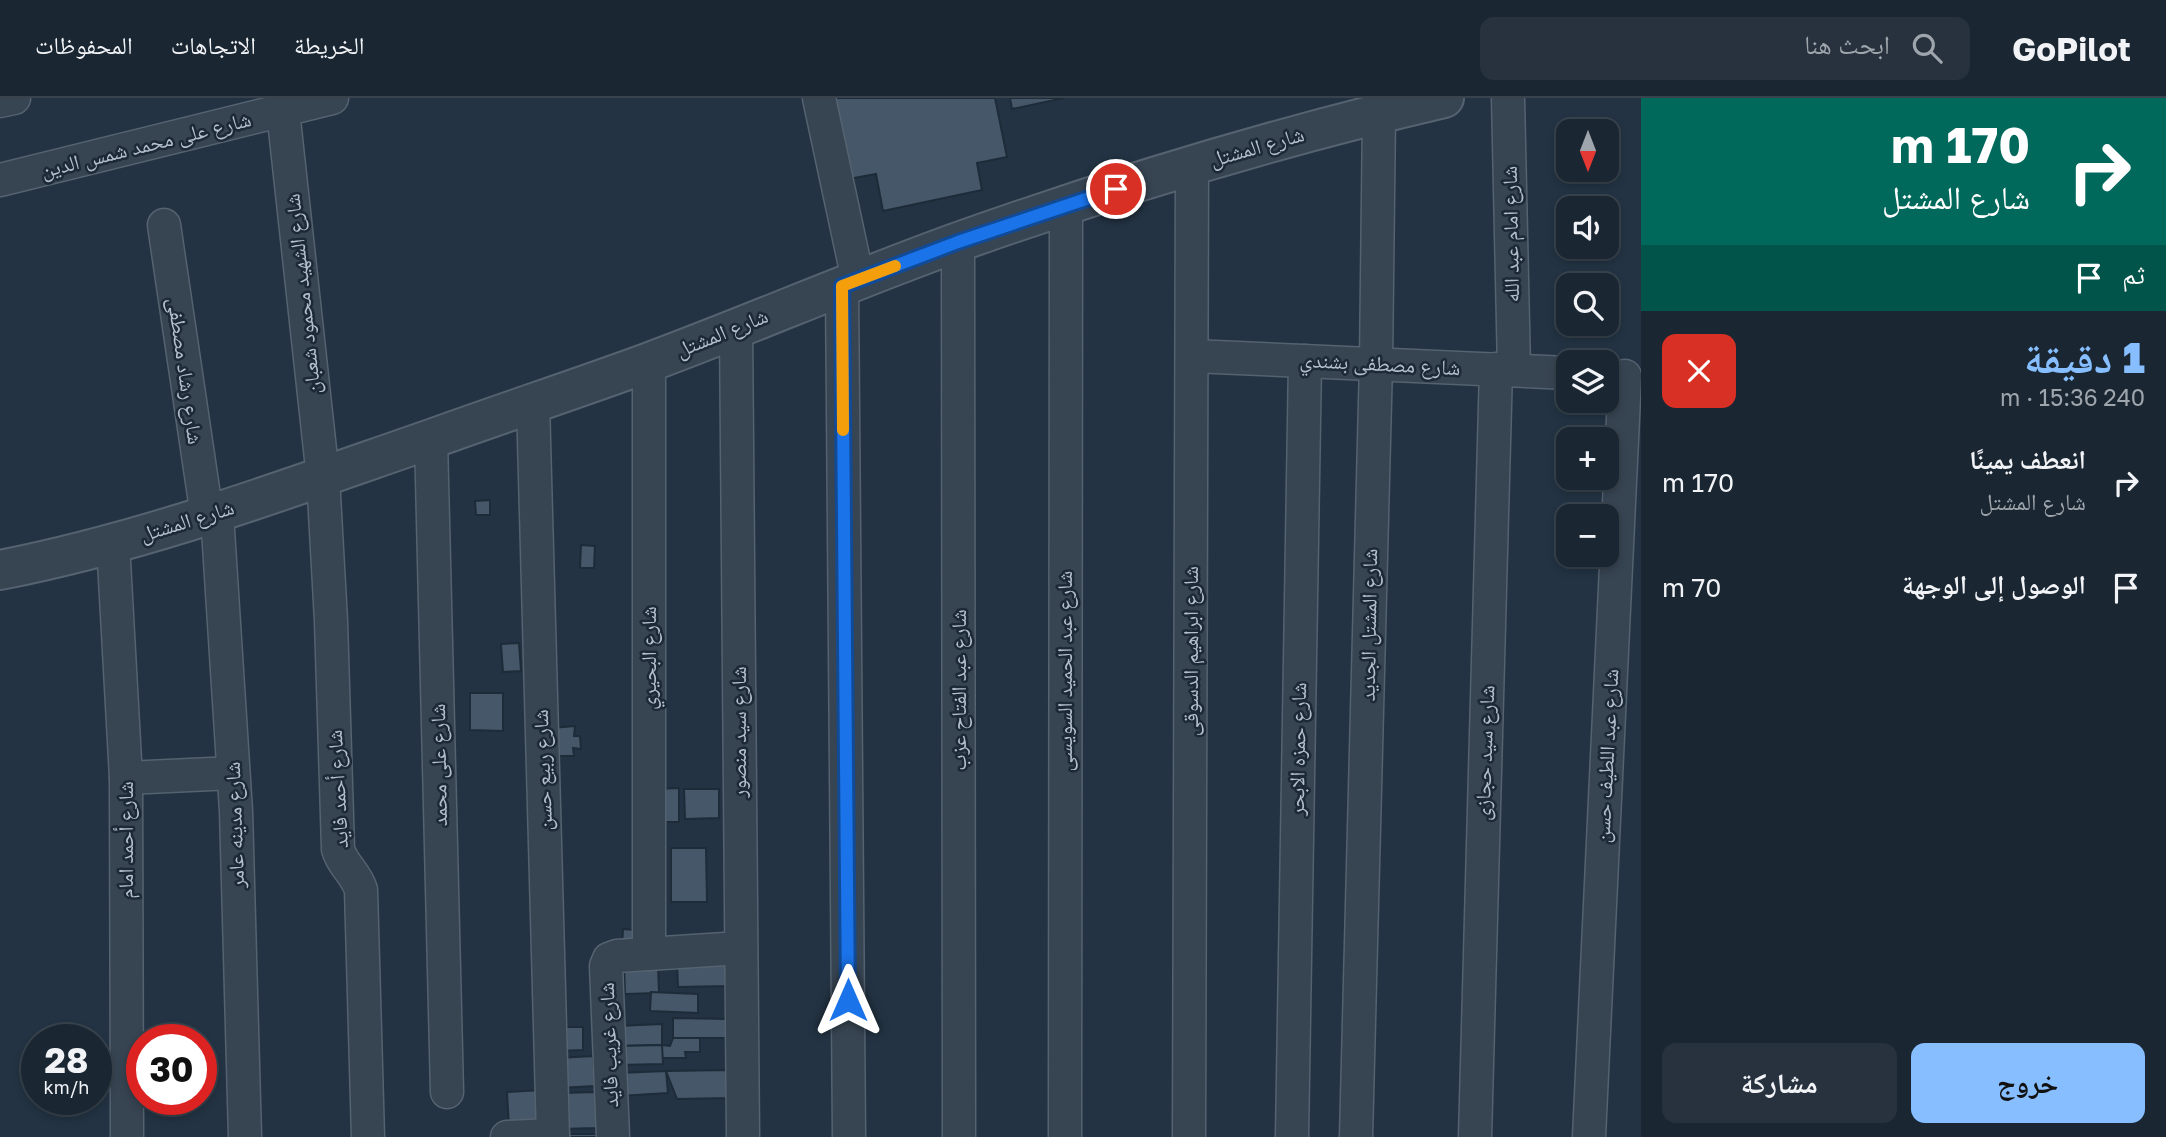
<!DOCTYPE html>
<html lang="ar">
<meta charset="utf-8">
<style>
body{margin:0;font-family:"Golos Text","Noto Naskh Arabic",sans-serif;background:#27323e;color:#f1f3f6;direction:rtl;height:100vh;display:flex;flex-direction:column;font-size:26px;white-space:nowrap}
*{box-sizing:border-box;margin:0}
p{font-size:23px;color:#9fa5ac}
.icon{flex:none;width:38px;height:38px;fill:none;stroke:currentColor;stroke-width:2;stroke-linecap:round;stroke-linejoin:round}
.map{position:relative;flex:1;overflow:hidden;direction:ltr}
.panel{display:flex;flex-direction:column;background:#1a2632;width:525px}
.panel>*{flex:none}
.guide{background:#00695c;color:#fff;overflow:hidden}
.needle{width:46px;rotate:180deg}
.controls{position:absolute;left:1556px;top:21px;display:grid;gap:14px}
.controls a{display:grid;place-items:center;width:63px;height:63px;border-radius:14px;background:#1a2632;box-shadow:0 4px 10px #0003,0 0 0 2px #38434d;font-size:35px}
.speed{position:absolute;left:21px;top:926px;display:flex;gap:14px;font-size:35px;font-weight:700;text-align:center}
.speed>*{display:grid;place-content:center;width:91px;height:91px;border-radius:50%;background:#1a2632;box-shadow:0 4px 10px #0003,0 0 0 2px #38434d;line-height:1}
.speed small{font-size:18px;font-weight:400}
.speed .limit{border:10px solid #d22;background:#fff;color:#111}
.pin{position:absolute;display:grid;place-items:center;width:60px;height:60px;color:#fff;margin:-30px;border:4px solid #fff;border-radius:50%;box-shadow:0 2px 7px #0007}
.me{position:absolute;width:77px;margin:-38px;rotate:0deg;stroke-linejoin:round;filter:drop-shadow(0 0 5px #0008)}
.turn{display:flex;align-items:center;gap:24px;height:147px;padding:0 21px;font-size:32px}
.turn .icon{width:91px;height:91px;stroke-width:2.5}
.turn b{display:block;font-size:49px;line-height:60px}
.then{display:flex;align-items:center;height:66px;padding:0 21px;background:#0003;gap:14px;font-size:26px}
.round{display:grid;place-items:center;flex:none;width:74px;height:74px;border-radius:14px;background:#27323e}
.head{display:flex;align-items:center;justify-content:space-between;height:119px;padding:0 21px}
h1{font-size:42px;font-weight:800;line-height:52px;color:#86beff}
.primary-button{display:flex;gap:14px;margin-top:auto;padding:14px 21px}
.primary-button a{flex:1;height:80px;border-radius:14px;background:#86beff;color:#111;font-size:28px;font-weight:800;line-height:80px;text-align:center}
.primary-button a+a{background:#27323e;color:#f1f3f6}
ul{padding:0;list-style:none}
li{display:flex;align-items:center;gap:21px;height:105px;padding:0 21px}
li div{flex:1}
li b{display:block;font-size:26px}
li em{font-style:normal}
header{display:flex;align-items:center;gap:42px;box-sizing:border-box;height:98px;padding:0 35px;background:#1a2632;border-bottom:2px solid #38434d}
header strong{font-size:33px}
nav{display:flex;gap:38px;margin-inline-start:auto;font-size:24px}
.search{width:490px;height:63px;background:#27323e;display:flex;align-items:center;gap:18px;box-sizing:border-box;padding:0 24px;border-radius:14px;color:#9fa5ac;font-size:26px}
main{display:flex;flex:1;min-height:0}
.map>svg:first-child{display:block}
.building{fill:#465769;stroke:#1e2b39;stroke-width:2}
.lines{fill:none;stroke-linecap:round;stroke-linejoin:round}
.minor-casing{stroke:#55626f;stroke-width:35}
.tertiary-casing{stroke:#55626f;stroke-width:42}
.minor{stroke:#374452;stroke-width:32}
.tertiary{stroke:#374452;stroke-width:38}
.route-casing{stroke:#114b97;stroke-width:18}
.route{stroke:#1a73e8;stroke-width:12}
.slow{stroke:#f59e0b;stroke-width:12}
.labels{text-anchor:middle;stroke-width:5;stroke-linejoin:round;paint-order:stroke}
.street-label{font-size:21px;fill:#b4bfcc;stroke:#1c2937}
</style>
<header>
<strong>GoPilot</strong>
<div class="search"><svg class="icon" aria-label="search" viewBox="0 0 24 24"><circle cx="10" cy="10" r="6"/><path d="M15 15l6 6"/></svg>ابحث هنا</div>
<nav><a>الخريطة</a><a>الاتجاهات</a><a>المحفوظات</a></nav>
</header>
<main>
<section class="panel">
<div class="guide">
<div class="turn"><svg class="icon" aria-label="right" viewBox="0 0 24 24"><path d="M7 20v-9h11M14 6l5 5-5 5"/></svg><div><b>170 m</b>شارع المشتل</div></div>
<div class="then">ثم<svg class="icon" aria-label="arrive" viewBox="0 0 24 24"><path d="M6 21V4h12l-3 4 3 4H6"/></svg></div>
</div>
<div class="head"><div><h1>1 دقيقة</h1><p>240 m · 15:36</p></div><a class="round" style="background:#d93025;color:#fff"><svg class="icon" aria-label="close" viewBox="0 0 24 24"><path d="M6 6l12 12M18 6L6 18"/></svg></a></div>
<ul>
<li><svg class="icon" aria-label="right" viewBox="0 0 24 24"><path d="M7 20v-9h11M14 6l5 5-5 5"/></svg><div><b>انعطف يمينًا</b><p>شارع المشتل</p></div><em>170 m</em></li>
<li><svg class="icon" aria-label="arrive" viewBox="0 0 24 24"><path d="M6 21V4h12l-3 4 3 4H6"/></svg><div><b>الوصول إلى الوجهة</b></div><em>70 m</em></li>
</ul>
<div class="primary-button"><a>خروج</a><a>مشاركة</a></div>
</section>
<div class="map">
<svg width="1641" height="1039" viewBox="0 0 1641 1039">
<rect width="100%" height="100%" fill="#233343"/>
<!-- building -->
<g class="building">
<path d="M825,0H995L1007,59L977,65L982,92L883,113L876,76L843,82Z"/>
<path d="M1010,0H1064L1012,11Z"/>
<path d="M490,402V417H476L475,403Z"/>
<path d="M581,447L595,448L594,470H580Z"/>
<path d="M519,545L521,573L503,574L501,546Z"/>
<path d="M470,595H503V633L470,632Z"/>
<path d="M575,628L574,638H580L581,651L573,650L574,658H550L551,630Z"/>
<path d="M679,690V724H656L655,691Z"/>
<path d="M684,691H719V720L685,721Z"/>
<path d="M671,750H706L707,804H671Z"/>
<path d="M623,831L636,832L635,851L622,850Z"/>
<path d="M726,865L727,888L678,889L677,866Z"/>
<path d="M658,866L659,895L625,896L624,867Z"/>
<path d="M651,894L698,896V915L650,913Z"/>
<path d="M673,920L728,921V940H673Z"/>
<path d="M662,926V947L618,948L617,928Z"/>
<path d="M558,929H583V952L558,953Z"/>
<path d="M673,940H700V954H685L686,960H662V947L670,948Z"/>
<path d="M662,947L663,966L618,967V948Z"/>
<path d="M593,958L595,988L559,990L558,960Z"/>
<path d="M730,972L731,1000L677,1001L666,973Z"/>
<path d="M666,973L668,995L619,998L618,975Z"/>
<path d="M541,992L543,1029L509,1030L507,994Z"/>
<path d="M597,994L598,1030L560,1031V995Z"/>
<rect x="561" y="1036" width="41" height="3"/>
</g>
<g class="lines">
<!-- minor casing -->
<g class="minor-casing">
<g id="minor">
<path d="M819,0L858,182"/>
<path d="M1508,0L1514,272"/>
<path d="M0,3L14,0"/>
<path d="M283,13L323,379L331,523L338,751C342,767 356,775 361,792L368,1039"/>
<path d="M0,82L332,0"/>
<path d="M164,127L207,418"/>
<path d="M958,144L959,1039"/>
<path d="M842,188L849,1039"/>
<path d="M736,230L743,1039"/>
<path d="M1193,258L1568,275"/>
<path d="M649,264V856"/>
<path d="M533,305L553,1039"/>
<path d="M431,341L447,994"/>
<path d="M217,416L236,713L245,1039"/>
<path d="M113,445L126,680L127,1039"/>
<path d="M126,680L233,675"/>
<path d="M507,1039L553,1037"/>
<path d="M613,1039L606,868L609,861L617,858L740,850"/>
<path d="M1065,1039L1066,107"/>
<path d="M1189,1039L1192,67"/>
<path d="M1292,1039L1305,263"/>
<path d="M1356,1039L1376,265L1379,15"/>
<path d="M1475,1039L1496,271"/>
<path d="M1589,1039L1625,278"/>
</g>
</g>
<!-- tertiary casing -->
<g class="tertiary-casing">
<path id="tertiary" d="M0,472C148,443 289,390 431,341C503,315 576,291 647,265C752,226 855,181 961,143C1119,87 1281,38 1444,0"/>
</g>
<!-- minor -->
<use href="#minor" class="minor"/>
<!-- tertiary -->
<use href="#tertiary" class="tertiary"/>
</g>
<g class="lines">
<!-- route casing -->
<g class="route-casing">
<path id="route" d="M848,902L842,188L958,144L1116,91"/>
</g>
<!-- route -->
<use href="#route" class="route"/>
<!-- slow -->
<path class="slow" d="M843,332L842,188L895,168"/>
</g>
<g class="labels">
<!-- street labels -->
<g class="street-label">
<text transform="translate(146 47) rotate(-14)" y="7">شارع على محمد شمس الدين</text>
<text transform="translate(1257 49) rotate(-16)" y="7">شارع المشتل</text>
<text transform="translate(1511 136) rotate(-91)" y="7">شارع امام عبد الله</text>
<text transform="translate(303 196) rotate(-96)" y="7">شارع الشهيد محمود شعبان</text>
<text transform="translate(722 235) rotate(-22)" y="7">شارع المشتل</text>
<text transform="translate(1380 266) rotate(3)" y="7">شارع مصطفى بشندي</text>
<text transform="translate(185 273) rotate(82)" y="7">شارع رشاد مصطفى</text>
<text transform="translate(187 423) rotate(-17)" y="7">شارع المشتل</text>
<text transform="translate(1369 527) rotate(-89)" y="7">شارع المشتل الجديد</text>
<text transform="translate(1191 553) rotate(-90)" y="7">شارع ابراهيم الدسوقى</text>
<text transform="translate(649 560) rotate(-90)" y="7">شارع البحيري</text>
<text transform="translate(1065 573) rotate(-90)" y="7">شارع عبد الحميد السويسى</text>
<text transform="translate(959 592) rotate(-90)" y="7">شارع عبد الفتاح عزب</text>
<text transform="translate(739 634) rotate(-90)" y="7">شارع سيد منصور</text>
<text transform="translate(1298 651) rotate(-89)" y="7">شارع حمزه الابحر</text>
<text transform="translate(1485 655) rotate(-88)" y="7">شارع سيد حجازى</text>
<text transform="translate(1607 658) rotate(-87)" y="7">شارع عبد اللطيف حسن</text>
<text transform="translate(439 667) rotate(-91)" y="7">شارع على محمد</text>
<text transform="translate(543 672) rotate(-92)" y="7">شارع ربيع حسن</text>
<text transform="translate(338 691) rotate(-93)" y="7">شارع أحمد فايد</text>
<text transform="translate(235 727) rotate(-92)" y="7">شارع مدينه عامر</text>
<text transform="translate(126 742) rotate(-90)" y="7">شارع أحمد امام</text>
<text transform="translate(609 947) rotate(-92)" y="7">شارع غريب فايد</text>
</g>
</g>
</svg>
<div class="controls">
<a><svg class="needle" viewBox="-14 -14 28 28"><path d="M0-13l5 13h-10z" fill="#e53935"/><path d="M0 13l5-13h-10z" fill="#9fa5ac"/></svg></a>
<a><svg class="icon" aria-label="sound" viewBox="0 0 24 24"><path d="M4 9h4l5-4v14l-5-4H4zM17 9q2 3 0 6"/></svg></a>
<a><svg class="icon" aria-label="search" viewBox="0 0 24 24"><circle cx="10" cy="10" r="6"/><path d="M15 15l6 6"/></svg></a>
<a><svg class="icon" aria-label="layers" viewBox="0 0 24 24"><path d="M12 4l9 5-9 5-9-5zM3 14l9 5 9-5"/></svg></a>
<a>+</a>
<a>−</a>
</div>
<div class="speed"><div>28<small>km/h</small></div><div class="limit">30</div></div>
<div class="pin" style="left:1116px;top:91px;background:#d93025"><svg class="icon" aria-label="arrive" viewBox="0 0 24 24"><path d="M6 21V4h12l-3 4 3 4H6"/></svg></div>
<svg class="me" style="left:848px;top:902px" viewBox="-20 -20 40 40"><path d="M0-17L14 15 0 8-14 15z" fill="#1a73e8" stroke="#fff" stroke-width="4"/></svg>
</div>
</main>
